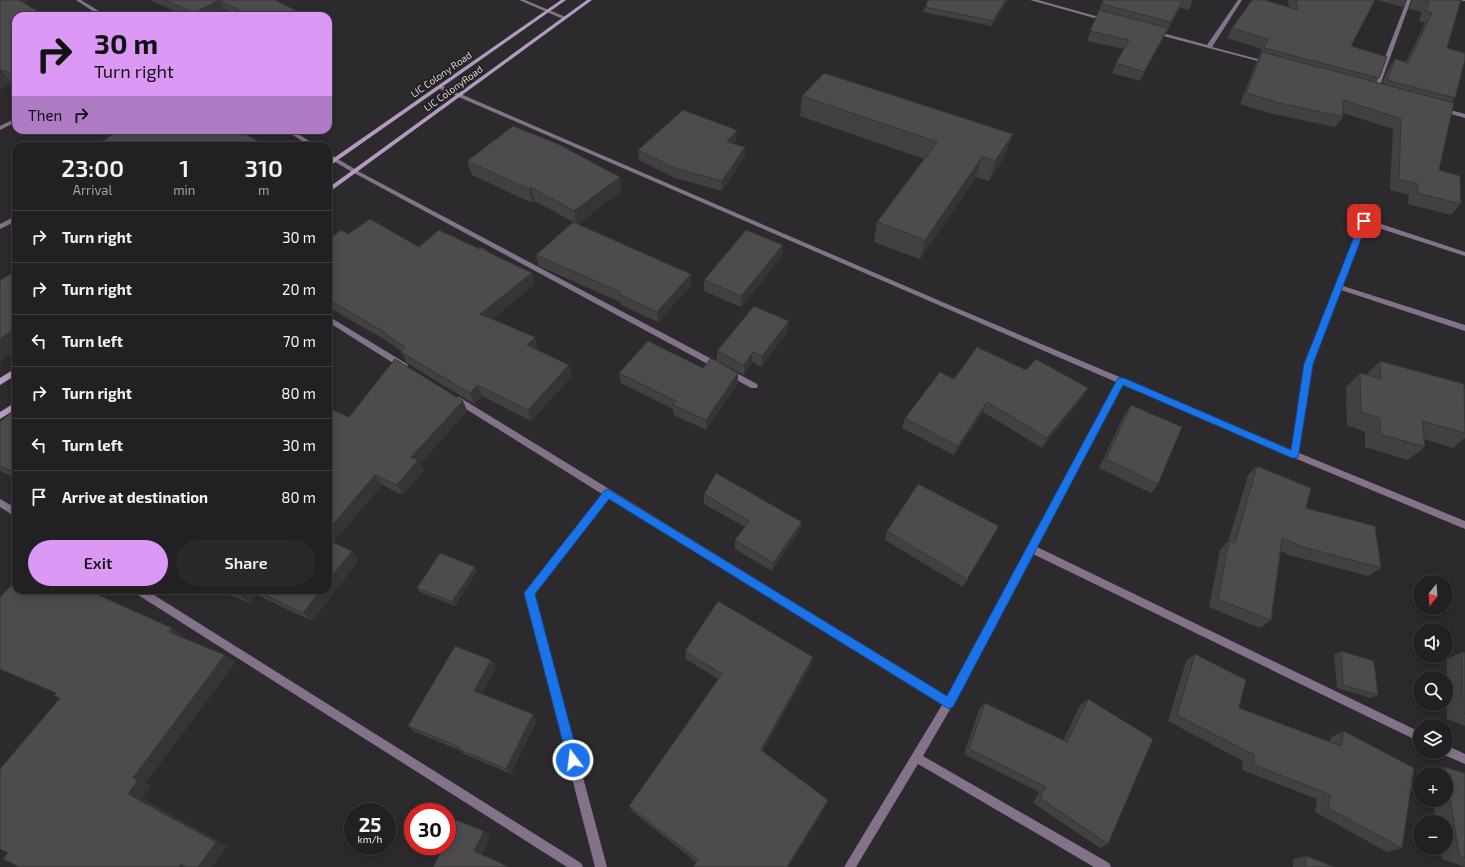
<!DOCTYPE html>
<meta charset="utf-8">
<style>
body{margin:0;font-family:"Exo 2",sans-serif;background:#2a282a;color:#f1f3f6;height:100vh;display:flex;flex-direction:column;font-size:15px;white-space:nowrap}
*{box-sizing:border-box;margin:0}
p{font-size:13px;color:#a2a3a5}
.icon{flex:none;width:22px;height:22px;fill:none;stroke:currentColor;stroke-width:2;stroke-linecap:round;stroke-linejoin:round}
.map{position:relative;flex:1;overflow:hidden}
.details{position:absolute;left:12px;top:142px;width:320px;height:452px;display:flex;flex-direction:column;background:#222022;border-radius:12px;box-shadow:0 2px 10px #0003,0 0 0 1px #3f3e40}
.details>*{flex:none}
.hud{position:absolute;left:12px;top:12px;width:320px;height:122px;border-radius:12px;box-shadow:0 2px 10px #0003,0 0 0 1px #3f3e40;background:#db99f5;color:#111;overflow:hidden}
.needle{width:26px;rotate:197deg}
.controls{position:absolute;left:1413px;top:575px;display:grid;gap:8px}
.controls a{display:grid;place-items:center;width:40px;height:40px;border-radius:50%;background:#222022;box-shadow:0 2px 10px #0003,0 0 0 1px #3f3e40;font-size:20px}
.speed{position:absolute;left:344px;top:803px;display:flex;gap:8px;font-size:20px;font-weight:700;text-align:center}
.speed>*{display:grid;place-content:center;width:52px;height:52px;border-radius:50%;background:#222022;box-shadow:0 2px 10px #0003,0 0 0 1px #3f3e40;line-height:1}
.speed small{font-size:10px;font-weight:400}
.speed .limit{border:6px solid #d22;background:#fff;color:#111}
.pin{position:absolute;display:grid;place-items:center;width:34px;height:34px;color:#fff;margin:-17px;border-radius:8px;box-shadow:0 2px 6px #0006}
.me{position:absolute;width:44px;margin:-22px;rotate:345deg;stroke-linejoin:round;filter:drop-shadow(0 0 3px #0008)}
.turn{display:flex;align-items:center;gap:14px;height:84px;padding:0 16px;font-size:18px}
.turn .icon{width:52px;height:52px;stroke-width:2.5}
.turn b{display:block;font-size:28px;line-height:34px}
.then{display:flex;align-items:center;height:38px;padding:0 16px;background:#0003;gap:8px;font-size:15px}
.eta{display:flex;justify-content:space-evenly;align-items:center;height:68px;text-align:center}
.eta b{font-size:24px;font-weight:600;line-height:28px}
.primary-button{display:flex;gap:8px;margin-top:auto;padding:8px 16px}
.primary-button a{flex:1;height:46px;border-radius:24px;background:#db99f5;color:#111;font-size:16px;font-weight:600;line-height:46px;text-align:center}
.primary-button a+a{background:#2a282a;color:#f1f3f6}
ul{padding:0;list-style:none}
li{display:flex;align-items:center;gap:12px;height:52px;padding:0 16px;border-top:1px solid #3f3e40}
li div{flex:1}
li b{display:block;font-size:15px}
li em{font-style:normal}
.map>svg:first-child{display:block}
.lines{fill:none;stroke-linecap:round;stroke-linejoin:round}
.minor{fill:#83728a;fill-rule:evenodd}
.tertiary{fill:#83728a;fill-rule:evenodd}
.secondary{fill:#b599c0;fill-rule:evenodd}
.wall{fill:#424043}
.shaded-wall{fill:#363437}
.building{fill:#4d4b4e;stroke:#363437}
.route{fill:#1a73e8;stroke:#114b97}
.labels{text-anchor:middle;stroke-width:4;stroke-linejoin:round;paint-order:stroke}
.far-street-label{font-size:10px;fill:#d8d7d9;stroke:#232124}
</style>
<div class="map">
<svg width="1465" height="867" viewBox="0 0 1465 867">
<rect width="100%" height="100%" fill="#2d2a2e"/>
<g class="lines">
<!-- minor -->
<g class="minor">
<path d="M519,0H525L568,18L563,19Z"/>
<path d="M1030,0H1038L1110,20L1105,21Z"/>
<path d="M1238,0H1242L1212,47L1269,62V64L1152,33L1155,31L1207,45Z"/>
<path d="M1407,0H1411L1378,91L1373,92L1372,91Z"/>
<rect x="1462" y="0" width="3" height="1"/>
<path d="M438,86H442L954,307L1292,450L1305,364L1362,219H1366L1465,252V256L1366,224L1343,286L1465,325V331L1341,290L1313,364L1299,453L1465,521V529L1292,457L1123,385L1037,547L1420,732V742L1033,554L952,706L923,756L1109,863L1111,867H1094L918,764L856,867H844L942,705L609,498L534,594L607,867H595L524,593L602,494L453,401L452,399L453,397H459L947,696L1116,382L438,88Z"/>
<path d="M1443,108L1465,114V118L1441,111L1440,110Z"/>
<path d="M16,118V122L0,130V126Z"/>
<path d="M356,170L721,364L722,366L721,368H715L354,173V171Z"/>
<path d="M16,216V221L0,229V224Z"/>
<path d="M328,316L407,364L408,366L407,368H401L328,322Z"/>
<path d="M729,369L757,384L758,386L757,388H751L726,374L725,372Z"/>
<path d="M0,499L16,508V517L0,507Z"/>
<path d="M133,590H146L581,863L583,867H567L135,593Z"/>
<path d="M1446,745L1465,754V764L1442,754V752H1446Z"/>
</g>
<!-- tertiary -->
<g class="tertiary">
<path d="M76,0H81L107,16H100Z"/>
<path d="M285,130H292L317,146H310Z"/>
<path d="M328,153L358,171L359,172L358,173H354L328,158Z"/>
</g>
<!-- secondary -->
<g class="secondary">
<path d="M561,0H566L328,167V162Z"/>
<path d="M587,0H592L328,193V188Z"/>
<path d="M16,368V375L0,385V378Z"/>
<path d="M16,402V409L0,419V412Z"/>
</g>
</g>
<!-- wall -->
<g class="wall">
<path d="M0,0H30L23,3L16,16V84L11,83L0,90Z"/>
<path d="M150,0H275L307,16H237L224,9L211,16H185Z"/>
<path d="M928,0H1008L992,26L923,12L925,7Z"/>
<path d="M1103,0H1193L1189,10L1180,8L1140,81L1112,73L1116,63L1124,49L1087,41Z"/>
<path d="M1288,0H1375L1351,46L1379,78L1376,83L1382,84L1388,69L1395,59L1406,62L1425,23L1419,21L1422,12L1409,9L1412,0H1461L1447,48L1455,98L1451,103L1439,170L1461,204L1451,215L1408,204L1409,195L1390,190L1393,129L1343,113V117L1335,127L1273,114L1240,104L1256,63L1259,58H1258L1262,49L1227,38L1232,28L1289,7Z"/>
<path d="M1377,0H1407L1403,7Z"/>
<path d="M802,96L1006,154L989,181L976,177L920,259L874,242L877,222L924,159L800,116Z"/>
<path d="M736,139L733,144L745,147V156L722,191L675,178L639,160L638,150Z"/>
<path d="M467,161L620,177L621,191L578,224L691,274V285L658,322L621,305L620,302L539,266L536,255L573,222L535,201L532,203L472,175Z"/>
<path d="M348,234L419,247L535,284L492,319L538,348L537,350L572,376L531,421L482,396L474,404L407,363L401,351L387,341L328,307V240Z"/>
<path d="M783,245L782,256L741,307L704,291V280Z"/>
<path d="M788,331L761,367L752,362L744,375L717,361V351Z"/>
<path d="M1380,361L1465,389V438L1453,448L1424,439L1425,447L1408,460L1365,447V432L1347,425L1346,387L1360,373L1366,375Z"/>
<path d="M703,368L738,373V383L706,430L674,415L673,409L621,383L619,373Z"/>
<path d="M1026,370L1088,388L1082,398L1042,448L983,412L954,455L902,428L905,418L954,379Z"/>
<path d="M463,401L467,411L420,464L424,470L403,495L382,485L333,543L359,560L312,621L257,595L250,603L216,590H328V408L349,417Z"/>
<path d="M1131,405L1158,484L1151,493L1099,468L1124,415Z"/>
<path d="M16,408V478L0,471V422Z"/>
<path d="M1257,466L1306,508L1381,568L1368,576L1289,555L1281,551L1271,620L1260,628L1209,607L1220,550L1228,542L1248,475Z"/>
<path d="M704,494L800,530L772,571L735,549V540L745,527L704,504Z"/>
<path d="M999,526L963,587L885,540L887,531Z"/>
<path d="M477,571L455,606L420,592L417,588Z"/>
<path d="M685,651L811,665L763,751L828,800L826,806L788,867H693L696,862L632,811L629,806L718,679L686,659Z"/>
<path d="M1341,651L1378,695L1371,698L1337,688L1334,655Z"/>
<path d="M1462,652L1465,653V726L1447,719V659Z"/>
<path d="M1195,654L1239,708L1330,742L1331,737L1344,731L1402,848L1387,852L1315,812L1317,799L1242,770L1243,761L1168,721L1186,661Z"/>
<path d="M491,660L496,666L482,694L537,720L511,774L464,754L459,750L415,732L408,726Z"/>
<path d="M1088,699L1108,844L1100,848L1033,803L1039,792L964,754L979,709L985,703L1063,741L1080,705Z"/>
<path d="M1445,767L1465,773V867L1442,859L1440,848H1446V822H1436L1433,800H1446V774H1430L1429,772Z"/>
<path d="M1306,856L1334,867H1293V859Z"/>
</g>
<!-- shaded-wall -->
<g class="shaded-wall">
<path d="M11,0H30L15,6Z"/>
<path d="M219,0L224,9L211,16H196L194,13Z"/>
<path d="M1006,0H1008L992,26L993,21Z"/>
<path d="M1183,0L1180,8L1166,33L1171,22Z"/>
<path d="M1168,28L1163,38L1140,81L1144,72Z"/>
<path d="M0,70H1L11,83L0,90Z"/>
<path d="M242,130H246L252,141L240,132Z"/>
<path d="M737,130L736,139L727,152V142Z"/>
<path d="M1013,134L1006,154L989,181L995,161Z"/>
<path d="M745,147V156L722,191V181Z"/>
<path d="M982,157L976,177L920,259L925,240Z"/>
<path d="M620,177L621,191L577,225L574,211Z"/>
<path d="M531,187L535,201L532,203L529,189Z"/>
<path d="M783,245L782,256L741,307V296Z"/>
<path d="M532,273L535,284L485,325L480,314Z"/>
<path d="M691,274V285L658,322L657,312Z"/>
<path d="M789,321L788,331L761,367L762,356Z"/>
<path d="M16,328V350L0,362V339Z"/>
<path d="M535,337L538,348L531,356L527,345Z"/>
<path d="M753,352L752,362L744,375V365Z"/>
<path d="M569,365L572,376L531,421L528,410Z"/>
<path d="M738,373V383L706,430V420Z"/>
<path d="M477,385L482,396L474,404L470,393Z"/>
<path d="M1088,388L1082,398L1042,448L1047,438Z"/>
<path d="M463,401L467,411L420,464L424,470L403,495L397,485L411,457Z"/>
<path d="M987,402L983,412L954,455L958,446Z"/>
<path d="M375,475L382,485L330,547L328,544V530Z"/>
<path d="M802,522L800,530L772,571L773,563Z"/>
<path d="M352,551L359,560L312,621L303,613L321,590H328V581Z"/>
<path d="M475,567L477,571L455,606L452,602Z"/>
<path d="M244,590H251L257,595L250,603L240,595Z"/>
<path d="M172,628L183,635L180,639L169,632Z"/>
<path d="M225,655L236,662L146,783L152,785L142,798L227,846L212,867H198L128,794L133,778Z"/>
<path d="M813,657L811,665L760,756L761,750Z"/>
<path d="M491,660L496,666L480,698L474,691Z"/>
<path d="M533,714L537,720L511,774L506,769Z"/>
<path d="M828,800L826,806L788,867H787Z"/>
<path d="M484,831L491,836L482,855L474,851Z"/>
<path d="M181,864L193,867H179Z"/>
</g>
<!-- building -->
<g class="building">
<path d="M0,0H19L46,16H16V75L1,70H0Z"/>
<path d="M165,0H275L307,16H250L219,0L194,13Z"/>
<path d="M928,0H1006L993,21L925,7Z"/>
<path d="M1103,0H1183L1171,22L1102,4Z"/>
<path d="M1252,0H1265L1298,10L1296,0H1375L1351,46L1387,57L1379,78L1264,48L1268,39L1232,28Z"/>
<path d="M1420,0H1461L1447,48L1465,53V60L1455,98L1387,80L1395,59L1408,63L1432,13L1426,11L1429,2Z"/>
<path d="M1099,10L1168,28L1144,72L1116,63L1129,40L1090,31Z"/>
<path d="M1262,52L1454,103L1439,170L1460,176L1461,204L1417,193L1418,184L1399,179L1401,119L1343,100V117L1280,103L1246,93Z"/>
<path d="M824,73L1013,134L995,161L982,157L925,240L877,222L937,142L802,96Z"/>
<path d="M683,110L737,130L727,142L745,147L722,181L675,168L638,150Z"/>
<path d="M513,126L558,144L620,177L574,211L531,187L529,189L467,161Z"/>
<path d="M118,130H242L240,132L269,146H97Z"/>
<path d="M370,219L419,247L439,230L480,249L481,247L490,253L532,273L480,314L535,337L527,345L569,365L528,410L477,385L470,393L401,352L405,347L381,330L328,299V240L341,230L348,234Z"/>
<path d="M573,222L691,274L657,312L619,294L621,292L536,255Z"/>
<path d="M746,230L783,245L741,296L704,280Z"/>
<path d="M16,271V328L0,339V280Z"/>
<path d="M754,306L789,321L762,356L753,352L744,365L717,351Z"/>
<path d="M648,341L703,368L711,358L738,373L706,420L673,405L676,401L619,373Z"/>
<path d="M977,347L1026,370L1036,359L1088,388L1047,438L987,402L958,446L905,418L940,372L954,379Z"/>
<path d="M395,359L463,401L411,457L418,460L397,485L375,475L328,530V408L349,417Z"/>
<path d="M1380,361L1464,384L1465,433L1422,421L1425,447L1380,434V418L1361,412L1360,373L1381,379Z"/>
<path d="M1131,405L1182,427L1158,484L1106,459Z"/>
<path d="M16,408V473L0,466V422Z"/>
<path d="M1257,466L1311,488L1306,508L1375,526L1381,568L1300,546L1282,538L1271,620L1218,599L1229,541L1235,543Z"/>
<path d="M716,473L802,522L773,563L735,540L749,521L704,494Z"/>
<path d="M918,484L999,526L967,579L887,531Z"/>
<path d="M328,540L352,551L328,581Z"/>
<path d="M440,553L475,567L452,602L417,588Z"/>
<path d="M16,581V590H87L172,628L169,632L225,655L133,778L138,780L128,794L216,842L198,867H186L181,864L179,867H19L3,859L8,853L0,849V769L60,698L54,696L56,693L0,669V597Z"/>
<path d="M228,590H244L240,595Z"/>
<path d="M255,590H321L303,613Z"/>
<path d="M718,601L813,657L761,750L828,800L787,867H693L698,860L629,806L722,674L685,651Z"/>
<path d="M455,646L491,660L474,691L533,714L506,769L458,749L459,747L408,726Z"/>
<path d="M1341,651L1374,661L1378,695L1343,685Z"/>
<path d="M1462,652L1465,653V714L1463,713Z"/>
<path d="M1195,654L1246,680L1239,708L1341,746L1344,731L1414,768L1402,848L1328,808L1331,795L1254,765V755L1177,715Z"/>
<path d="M1088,699L1153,739L1108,844L1040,798L1046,787L969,749L985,703L1067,742Z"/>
<path d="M1445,767L1465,773V858L1459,855Z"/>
<path d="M456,820L484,831L474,851L509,867H433L444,846H447V839Z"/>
<path d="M1306,856L1334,867H1306Z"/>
</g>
<!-- route -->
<path class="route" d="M1361,219H1364L1368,221L1313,364L1298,458H1292L1123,385L953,707L949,709L609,499L535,594L579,760L577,765L573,766L569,765L524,593L604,491L608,489L611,491L947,696L1118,378H1124L1291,450L1304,364Z"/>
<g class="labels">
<!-- far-street labels -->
<g class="far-street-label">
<text transform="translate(441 74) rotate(-35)" y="4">LIC Colony Road</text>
<text transform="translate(453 88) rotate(-36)" y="4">LIC ColonyRoad</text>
</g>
</g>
</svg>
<div class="controls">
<a><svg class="needle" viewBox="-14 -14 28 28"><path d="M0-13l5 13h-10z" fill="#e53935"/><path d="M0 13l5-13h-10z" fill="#a2a3a5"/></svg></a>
<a><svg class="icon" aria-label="sound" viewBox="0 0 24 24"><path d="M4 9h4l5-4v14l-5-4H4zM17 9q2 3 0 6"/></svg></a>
<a><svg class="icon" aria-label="search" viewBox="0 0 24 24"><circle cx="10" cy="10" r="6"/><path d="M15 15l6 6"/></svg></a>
<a><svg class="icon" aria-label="layers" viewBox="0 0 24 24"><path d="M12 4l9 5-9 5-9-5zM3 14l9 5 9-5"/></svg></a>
<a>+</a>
<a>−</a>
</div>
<div class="speed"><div>25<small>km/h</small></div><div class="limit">30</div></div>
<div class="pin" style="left:1364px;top:221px;background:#d93025"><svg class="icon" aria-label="arrive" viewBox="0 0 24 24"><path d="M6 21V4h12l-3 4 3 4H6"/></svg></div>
<svg class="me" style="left:573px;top:760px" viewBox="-20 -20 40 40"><circle r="17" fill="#1a73e8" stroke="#fff" stroke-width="3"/><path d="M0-11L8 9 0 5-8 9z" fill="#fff"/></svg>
<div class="hud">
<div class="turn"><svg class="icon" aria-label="right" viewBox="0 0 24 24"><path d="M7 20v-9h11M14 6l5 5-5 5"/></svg><div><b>30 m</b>Turn right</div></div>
<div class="then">Then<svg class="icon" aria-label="right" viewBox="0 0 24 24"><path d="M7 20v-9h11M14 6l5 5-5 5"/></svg></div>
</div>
<section class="details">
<div class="eta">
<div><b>23:00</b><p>Arrival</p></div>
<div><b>1</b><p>min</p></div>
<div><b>310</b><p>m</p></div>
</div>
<ul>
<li><svg class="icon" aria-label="right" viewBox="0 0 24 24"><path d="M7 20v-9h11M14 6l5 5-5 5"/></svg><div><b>Turn right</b></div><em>30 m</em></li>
<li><svg class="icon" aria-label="right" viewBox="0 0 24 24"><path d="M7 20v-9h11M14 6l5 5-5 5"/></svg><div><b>Turn right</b></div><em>20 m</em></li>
<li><svg class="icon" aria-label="left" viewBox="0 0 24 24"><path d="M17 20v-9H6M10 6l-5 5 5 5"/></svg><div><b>Turn left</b></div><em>70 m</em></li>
<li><svg class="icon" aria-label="right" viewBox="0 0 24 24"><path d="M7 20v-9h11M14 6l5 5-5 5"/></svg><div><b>Turn right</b></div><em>80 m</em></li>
<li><svg class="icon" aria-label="left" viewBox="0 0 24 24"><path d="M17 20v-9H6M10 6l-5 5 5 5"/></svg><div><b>Turn left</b></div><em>30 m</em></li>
<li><svg class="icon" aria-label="arrive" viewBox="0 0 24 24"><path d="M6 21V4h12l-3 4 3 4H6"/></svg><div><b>Arrive at destination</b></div><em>80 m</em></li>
</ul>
<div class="primary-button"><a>Exit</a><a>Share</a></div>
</section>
</div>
